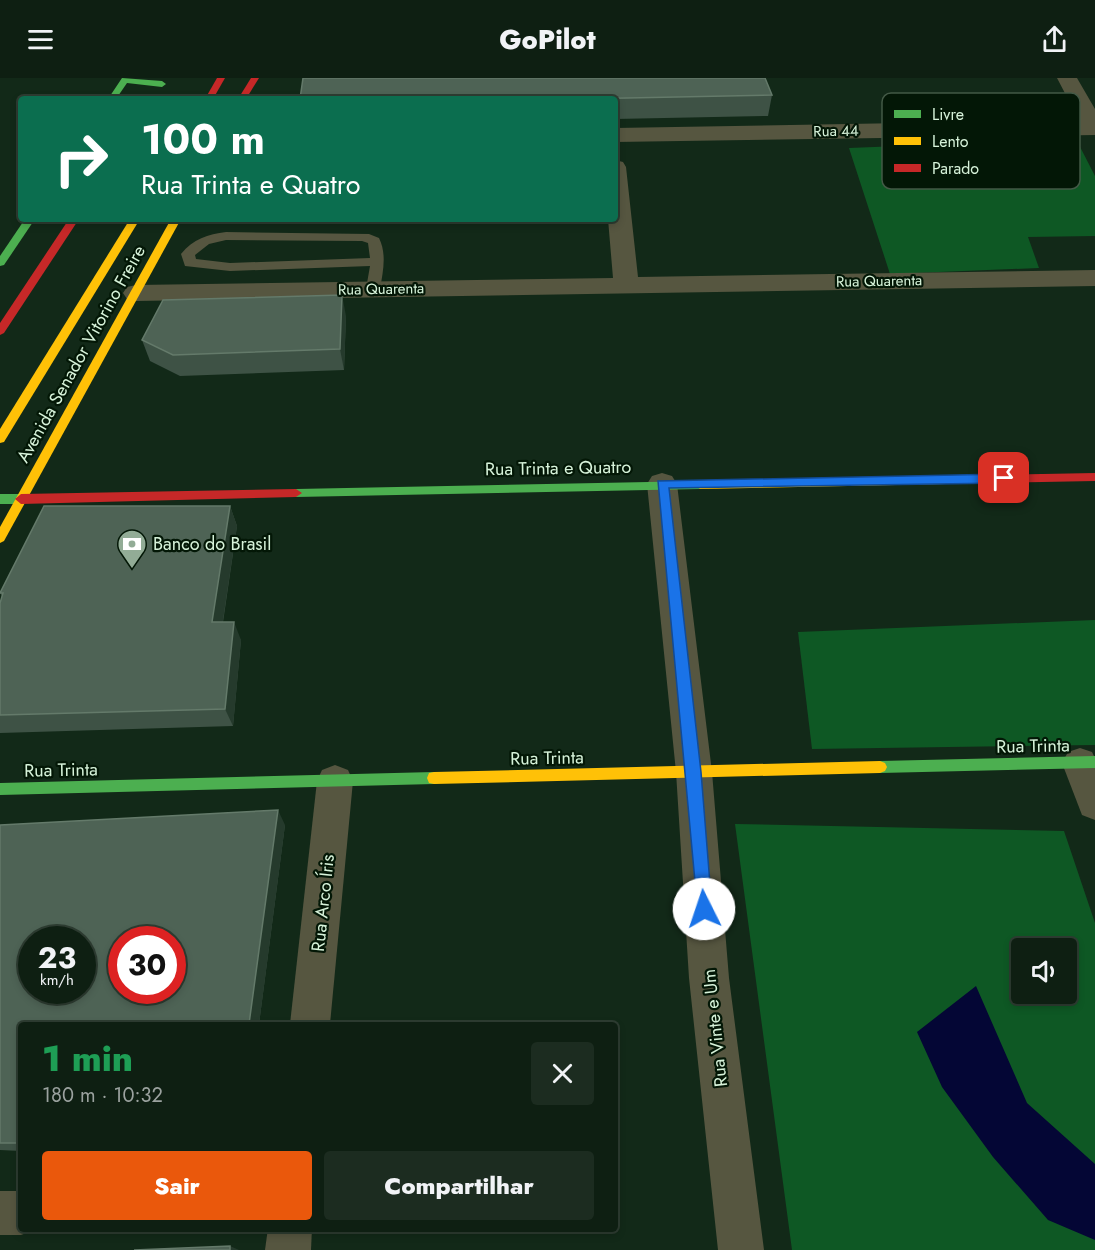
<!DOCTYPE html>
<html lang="pt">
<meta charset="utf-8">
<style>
body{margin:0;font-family:Jost,sans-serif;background:#1c2c20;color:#f1f3f6;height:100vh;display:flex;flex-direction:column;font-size:22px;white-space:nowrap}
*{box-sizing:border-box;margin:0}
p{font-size:20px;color:#9ba29f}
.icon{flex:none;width:33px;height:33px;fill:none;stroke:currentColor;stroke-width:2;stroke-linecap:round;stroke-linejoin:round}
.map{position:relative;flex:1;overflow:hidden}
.drawer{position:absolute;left:18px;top:944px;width:600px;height:210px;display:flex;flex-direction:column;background:#0e1f12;border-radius:6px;box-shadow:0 3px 9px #0003,0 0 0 2px #2e3d32}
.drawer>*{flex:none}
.guide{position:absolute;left:18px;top:18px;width:600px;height:126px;border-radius:6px;box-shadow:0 3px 9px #0003,0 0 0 2px #2e3d32;background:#0b6e4f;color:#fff;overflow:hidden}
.controls{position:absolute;left:1011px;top:860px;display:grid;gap:12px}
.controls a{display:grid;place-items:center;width:66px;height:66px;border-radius:6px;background:#0e1f12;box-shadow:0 3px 9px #0003,0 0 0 2px #2e3d32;font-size:30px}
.speed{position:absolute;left:18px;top:848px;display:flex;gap:12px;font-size:30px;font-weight:700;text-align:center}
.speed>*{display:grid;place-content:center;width:78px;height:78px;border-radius:50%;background:#0e1f12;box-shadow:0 3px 9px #0003,0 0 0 2px #2e3d32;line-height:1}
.speed small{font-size:15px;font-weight:400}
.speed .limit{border:9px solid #d22;background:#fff;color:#111}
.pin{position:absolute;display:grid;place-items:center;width:51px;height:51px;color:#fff;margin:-26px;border-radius:12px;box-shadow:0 3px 9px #0006}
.me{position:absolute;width:66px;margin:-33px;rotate:356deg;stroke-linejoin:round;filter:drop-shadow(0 0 4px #0008)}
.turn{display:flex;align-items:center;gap:21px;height:126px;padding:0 24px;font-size:27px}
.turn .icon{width:78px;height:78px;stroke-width:2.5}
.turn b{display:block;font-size:42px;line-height:51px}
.round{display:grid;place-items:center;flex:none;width:63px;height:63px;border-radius:6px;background:#1c2c20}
.head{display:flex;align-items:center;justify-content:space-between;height:102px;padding:0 24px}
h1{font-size:36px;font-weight:800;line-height:45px;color:#1e9e55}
.cta{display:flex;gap:12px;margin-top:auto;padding:12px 24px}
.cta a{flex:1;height:69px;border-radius:6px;background:#ea580c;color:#fff;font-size:24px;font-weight:800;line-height:69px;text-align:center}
.cta a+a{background:#1c2c20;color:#f1f3f6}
header{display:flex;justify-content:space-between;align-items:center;height:78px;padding:0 24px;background:#0e1f12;font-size:27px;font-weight:800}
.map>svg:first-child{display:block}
.green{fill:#0e5824;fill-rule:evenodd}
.water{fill:#040635}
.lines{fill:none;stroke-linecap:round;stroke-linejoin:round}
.lane{fill:#565640;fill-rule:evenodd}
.street{fill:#565640;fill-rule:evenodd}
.fast{fill:#4caf50;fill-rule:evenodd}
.slow{fill:#ffc107;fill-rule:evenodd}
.jam{fill:#c62828;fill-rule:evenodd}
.wall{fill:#3e5245}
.shaded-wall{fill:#253a2c}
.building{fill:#4e6355;stroke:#647a6a;stroke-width:1.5;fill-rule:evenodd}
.route{fill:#1a73e8;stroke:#114b97;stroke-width:1.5}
.labels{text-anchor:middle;stroke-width:4.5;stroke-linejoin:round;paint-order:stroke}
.far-street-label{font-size:15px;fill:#d7f3da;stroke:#031706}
.street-label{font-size:18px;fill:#d7f3da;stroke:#031706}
.poi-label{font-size:18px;fill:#d7f3da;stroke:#031706;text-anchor:start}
.key{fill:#031706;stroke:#435946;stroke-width:1.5}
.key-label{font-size:16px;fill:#d7f3da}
</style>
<header><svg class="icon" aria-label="menu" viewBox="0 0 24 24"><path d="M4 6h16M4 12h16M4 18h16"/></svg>GoPilot<svg class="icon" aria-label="share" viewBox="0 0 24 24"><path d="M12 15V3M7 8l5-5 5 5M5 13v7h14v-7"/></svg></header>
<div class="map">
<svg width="1095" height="1172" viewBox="0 0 1095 1172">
<rect width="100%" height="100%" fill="#122918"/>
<!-- green -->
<g class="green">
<path d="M1076,61L1095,98V158L1028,159L1039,190L890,196L849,70Z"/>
<path d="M1095,542V667L812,671L798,554Z"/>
<path d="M735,746L1064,753L1095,845V1172H792ZM1022,870H1066V915H1022Z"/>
</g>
<!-- water -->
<path class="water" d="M976,908L1027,1025L1095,1086V1162L1048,1142L993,1079L942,1009L917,954Z"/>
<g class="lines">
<!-- lane -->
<path class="lane" d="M226,154L369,156L379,160C387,176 383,194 380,211L373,215L366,211L370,188L230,193L185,188L181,176C193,161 208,156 226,154ZM226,162L362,163L368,165L370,180L230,185L196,181L195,177L209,166Z"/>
<!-- street -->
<g class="street">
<path d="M1057,0H1077L1095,31V57L615,64V50L1079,42Z"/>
<path d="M615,82L623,84L626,89L638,199L1095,192V208L136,223L127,221L123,215L127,209L136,207L613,200L608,141H615Z"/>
<path d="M662,395L672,398L677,406L712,694L729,900L764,1172H718L689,900L676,694L647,406L652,398Z"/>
<path d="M1080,670L1092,674L1095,680V742L1082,737L1062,685L1068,674Z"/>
<path d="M335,687L348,692L353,703L330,946H290L317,703L322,692Z"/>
<path d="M0,1113H21V1150L37,1151L21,1157H0Z"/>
<path d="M268,1150H312L311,1172H265Z"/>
</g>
<!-- fast -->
<g class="fast">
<path d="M122,0L162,3L166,6L162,9L127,5L116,21H108Z"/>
<path d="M25,141H35L4,187L0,188V178Z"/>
<path d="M700,403L706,407L700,411L296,419L290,415L296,411Z"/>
<path d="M0,416H21L27,421L21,426H0Z"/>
<path d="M1095,678V690L880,695L875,693L873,689L875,685L880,683Z"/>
<path d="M434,694L439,695L441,700L439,705L434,706L0,717V705Z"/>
</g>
<!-- slow -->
<g class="slow">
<path d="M130,141H140L4,364L0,365V351Z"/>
<path d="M171,141H181L4,463L0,465V449Z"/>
<path d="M945,398L951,402L945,406L700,411L694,407L700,403Z"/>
<path d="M880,683L885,685L887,689L885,693L880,695L434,706L429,705L427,700L429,695L434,694Z"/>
</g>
<!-- jam -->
<g class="jam">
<path d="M217,0H225L213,21H205Z"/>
<path d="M251,0H259L246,21H238Z"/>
<path d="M69,141H79L4,255L0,257V245Z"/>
<path d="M1095,395V403L945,406L939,402L945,398Z"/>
<path d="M296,411L302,415L296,419L21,426L15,421L21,416Z"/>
</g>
</g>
<!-- wall -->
<g class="wall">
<path d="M772,17L768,38L615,41V21H300Z"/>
<path d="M346,238L344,292L180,298L150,283L142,262Z"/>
<path d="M230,428L237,448L223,544L241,562L233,648L0,655V525L2,518L0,515Z"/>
<path d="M0,747H285L259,946H21V1073L0,1072Z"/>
</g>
<!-- shaded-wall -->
<g class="shaded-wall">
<path d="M342,217L346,238L344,292L340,271Z"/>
<path d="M230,428L237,448L220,562L212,544Z"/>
<path d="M234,544L241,562L233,648L225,631Z"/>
<path d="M278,732L285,747L259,946H249Z"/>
<path d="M230,1168L239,1172H230Z"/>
</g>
<!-- building -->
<g class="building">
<path d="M303,0H765L772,17L577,21H300Z"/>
<path d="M342,217L340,271L173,277L142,262L163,222Z"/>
<path d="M44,428H230L212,544H234L225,631L0,637V525L3,515H0Z"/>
<path d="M278,732L249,946H21V1065H0V747ZM32,861H82V912H32ZM122,861H172V912H122Z"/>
<path d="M230,1168V1172H134Z"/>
</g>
<!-- route -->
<path class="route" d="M1004,396L1010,400L1004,405L669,410L701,694L712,831L709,836L704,839L698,836L658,403Z"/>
<!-- icons -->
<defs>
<g id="bank-pin" transform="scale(1.5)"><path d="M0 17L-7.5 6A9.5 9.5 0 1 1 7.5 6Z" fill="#92ac96" stroke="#031706"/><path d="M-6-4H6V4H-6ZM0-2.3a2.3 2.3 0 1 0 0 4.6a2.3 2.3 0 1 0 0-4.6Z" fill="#fff"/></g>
</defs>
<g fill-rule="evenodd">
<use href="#bank-pin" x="132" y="466"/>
</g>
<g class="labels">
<!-- far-street labels -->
<g class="far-street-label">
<text transform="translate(836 53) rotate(-1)" y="5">Rua 44</text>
<text transform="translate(879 203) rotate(-1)" y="5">Rua Quarenta</text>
<text transform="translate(381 211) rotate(-1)" y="5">Rua Quarenta</text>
</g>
<!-- street labels -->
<g class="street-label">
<text transform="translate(81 276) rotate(-61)" y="6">Avenida Senador Vitorino Freire</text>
<text transform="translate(558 390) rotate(-1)" y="6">Rua Trinta e Quatro</text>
<text transform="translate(1033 668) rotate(-1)" y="6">Rua Trinta</text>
<text transform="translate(547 680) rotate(-1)" y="6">Rua Trinta</text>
<text transform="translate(61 692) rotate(-1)" y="6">Rua Trinta</text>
<text transform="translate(323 825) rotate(-84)" y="6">Rua Arco Íris</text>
<text transform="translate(715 950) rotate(-96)" y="6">Rua Vinte e Um</text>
</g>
<!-- poi labels -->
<g class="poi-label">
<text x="153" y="472">Banco do Brasil</text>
</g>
</g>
<!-- legend -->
<rect x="882" y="15" width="198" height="96" rx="9" class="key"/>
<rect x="894" y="32" width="27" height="8" fill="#4caf50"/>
<rect x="894" y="59" width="27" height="8" fill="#ffc107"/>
<rect x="894" y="86" width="27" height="8" fill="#c62828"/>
<g class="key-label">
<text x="932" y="42">Livre</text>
<text x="932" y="69">Lento</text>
<text x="932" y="96">Parado</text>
</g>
</svg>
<div class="controls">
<a><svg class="icon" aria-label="sound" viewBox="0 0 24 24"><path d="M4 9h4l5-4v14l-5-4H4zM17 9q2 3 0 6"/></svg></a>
</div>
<div class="speed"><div>23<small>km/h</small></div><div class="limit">30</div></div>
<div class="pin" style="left:1004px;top:400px;background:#d93025"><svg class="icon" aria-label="arrive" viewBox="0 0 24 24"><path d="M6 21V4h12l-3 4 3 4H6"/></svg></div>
<svg class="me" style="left:704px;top:831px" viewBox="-20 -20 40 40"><circle r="19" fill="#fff"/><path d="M0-13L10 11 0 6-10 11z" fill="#1a73e8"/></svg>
<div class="guide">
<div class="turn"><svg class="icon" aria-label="right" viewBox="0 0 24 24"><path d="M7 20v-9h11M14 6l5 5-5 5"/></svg><div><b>100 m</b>Rua Trinta e Quatro</div></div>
</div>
<section class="drawer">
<div class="head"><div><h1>1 min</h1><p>180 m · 10:32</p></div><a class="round"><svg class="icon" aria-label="close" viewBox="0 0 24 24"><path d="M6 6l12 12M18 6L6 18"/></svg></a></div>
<div class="cta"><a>Sair</a><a>Compartilhar</a></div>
</section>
</div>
